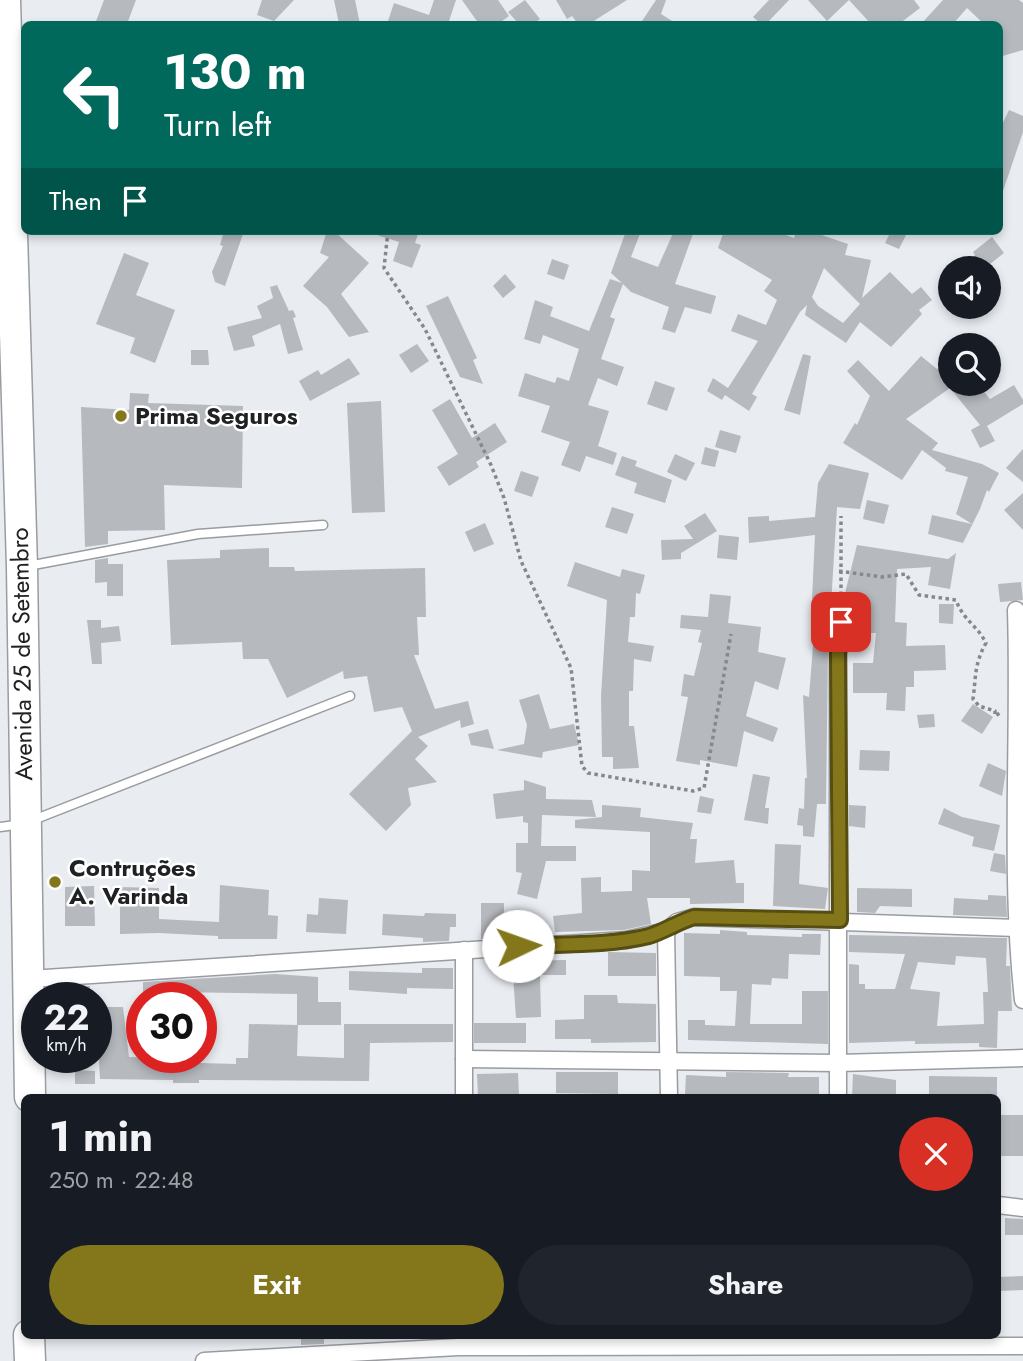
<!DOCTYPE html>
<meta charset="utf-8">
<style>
body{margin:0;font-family:Jost,sans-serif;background:#20242c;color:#f1f3f6;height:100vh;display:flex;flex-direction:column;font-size:26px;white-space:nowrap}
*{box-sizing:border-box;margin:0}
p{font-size:23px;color:#9ea1a6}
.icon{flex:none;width:38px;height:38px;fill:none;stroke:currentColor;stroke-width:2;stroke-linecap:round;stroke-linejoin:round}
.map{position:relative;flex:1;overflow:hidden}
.drawer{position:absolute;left:21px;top:1094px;width:980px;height:245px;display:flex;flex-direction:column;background:#171b24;border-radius:10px;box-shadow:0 4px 10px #0003}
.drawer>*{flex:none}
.top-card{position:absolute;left:21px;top:21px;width:982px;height:214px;border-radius:10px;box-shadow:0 4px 10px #0003;background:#00695c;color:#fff;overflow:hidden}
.controls{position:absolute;left:938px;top:256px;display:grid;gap:14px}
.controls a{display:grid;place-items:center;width:63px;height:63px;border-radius:50%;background:#171b24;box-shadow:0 4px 10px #0003;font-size:35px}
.speed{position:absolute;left:21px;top:982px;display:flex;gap:14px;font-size:35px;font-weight:700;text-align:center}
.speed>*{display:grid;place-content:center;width:91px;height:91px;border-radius:50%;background:#171b24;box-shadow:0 4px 10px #0003;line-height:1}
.speed small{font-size:18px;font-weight:400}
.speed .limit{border:10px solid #d22;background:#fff;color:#111}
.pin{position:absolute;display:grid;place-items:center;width:60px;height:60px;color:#fff;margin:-30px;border-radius:14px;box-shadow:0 4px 10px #0006}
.me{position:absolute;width:77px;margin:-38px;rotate:87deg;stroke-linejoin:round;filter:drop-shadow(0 0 5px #0008)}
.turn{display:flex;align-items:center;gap:24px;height:147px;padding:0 28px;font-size:32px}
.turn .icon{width:91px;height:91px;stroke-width:2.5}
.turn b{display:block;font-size:49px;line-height:60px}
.then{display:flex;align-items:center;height:66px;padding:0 28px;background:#0003;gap:14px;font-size:26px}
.round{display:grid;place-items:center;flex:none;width:74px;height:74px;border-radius:37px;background:#20242c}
.head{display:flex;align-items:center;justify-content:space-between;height:119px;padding:0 28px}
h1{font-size:42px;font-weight:700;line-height:52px}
.action{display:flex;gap:14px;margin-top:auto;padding:14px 28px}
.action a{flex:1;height:80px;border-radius:42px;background:#84771b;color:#fff;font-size:28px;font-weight:700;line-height:80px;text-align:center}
.action a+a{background:#20242c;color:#f1f3f6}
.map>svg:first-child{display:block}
.building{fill:#b6b9be;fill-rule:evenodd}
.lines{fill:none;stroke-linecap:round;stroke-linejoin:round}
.lane-casing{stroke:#999ca1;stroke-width:11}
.street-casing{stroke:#999ca1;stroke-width:19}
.highway-casing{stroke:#999ca1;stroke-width:33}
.path{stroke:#86888c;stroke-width:3.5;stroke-dasharray:3.5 3.5;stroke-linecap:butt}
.lane{stroke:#fff;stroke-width:8}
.street{stroke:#fff;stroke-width:16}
.highway{stroke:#fff;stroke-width:30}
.route-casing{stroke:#564d12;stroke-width:18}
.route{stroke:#84771b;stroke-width:12}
.poi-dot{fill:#84771b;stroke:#fff;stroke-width:2.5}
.labels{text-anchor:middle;stroke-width:5;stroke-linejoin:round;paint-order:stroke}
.poi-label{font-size:24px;font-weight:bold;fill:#202123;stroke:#fff;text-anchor:start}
.street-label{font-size:24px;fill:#202123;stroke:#fff}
</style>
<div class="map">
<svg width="1023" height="1361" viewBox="0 0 1023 1361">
<rect width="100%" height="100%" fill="#e9ecf1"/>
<!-- building -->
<g class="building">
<path d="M104,0H136L127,24H95Z"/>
<path d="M262,0H294L274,21L257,15Z"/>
<path d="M334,0H355L360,24H339Z"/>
<path d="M434,0H456L448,24H387L394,3L429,15Z"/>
<path d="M462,0H498L509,16L498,24H479Z"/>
<path d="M525,0L540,19L533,24H519L508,12Z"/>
<path d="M556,0H627L589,24H578L572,16L567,19Z"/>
<path d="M656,0H666L661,14L677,24H640Z"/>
<path d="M769,0H789L766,24H761L753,17Z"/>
<path d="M808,0H914L920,8L899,24H871L849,0L827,21Z"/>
<path d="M943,0H1019L1023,3V50L999,57V24H984L967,8L953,24H921Z"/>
<path d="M1009,110L1023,116V132L1003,191H999V131Z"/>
<path d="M224,231H244L225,286L215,282L212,272L223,246L220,245Z"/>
<path d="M327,231H334L369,263L341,294L369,332L349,337L327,307L303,286L329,257L320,253Z"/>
<path d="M375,231H419L415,243L421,245L412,268L393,261L399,242L374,234Z"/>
<path d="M626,231H641L631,257L658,267L674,231H694L675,284L716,296L711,314L685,307L675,333L662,329L669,307L631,292L623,284L610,317L615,319L601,359L624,367L617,386L598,378L588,405L609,411L598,446L617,453L613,465L586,456L580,472L561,465L570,442L541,432L550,406L518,396L525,373L555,383L557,377L569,381L579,349L543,335L540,344L524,339L535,300L553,307L550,316L589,331L610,279L622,283L611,273Z"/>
<path d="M724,231H776L794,238L796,231H810L848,244L845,255L871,260L862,298L890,272L912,294L921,287L932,300L919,310L922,314L891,347L860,322L846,343L805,315L807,305L800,312L752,394L757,397L749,411L725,395L722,400L707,391L713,378L728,388L758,341L731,331L738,314L766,325L777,300L764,291L772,280L718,248ZM824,268L860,304L843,323L818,306L812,297Z"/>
<path d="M891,231H908L899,249L885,243Z"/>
<path d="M992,237L1004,253L985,268H961L975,255L973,252Z"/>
<path d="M124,253L149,263L136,295L175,310L155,363L130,353L135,338L96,324Z"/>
<path d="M552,259L569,265L564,280L547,274Z"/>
<path d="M505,274L516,287L503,298L493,286Z"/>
<path d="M277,285L289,311L293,310L296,317L293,318L303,350L288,354L280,324L252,336L255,346L234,351L227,327L262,318L257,306L273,298L270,287Z"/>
<path d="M448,296L477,358L473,360L483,384L460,377L426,306Z"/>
<path d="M417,344L429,361L411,373L399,355Z"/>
<path d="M191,350H208L209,365H191Z"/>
<path d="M803,354L811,356L800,415L784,410Z"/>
<path d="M921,356L937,369L950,360V383H977L990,399L1014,385L1023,400V404L987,426L995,441L980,448L971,430L980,425L950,388L906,419L938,443L932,450L982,464L999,473L989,492L987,490L980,509L963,543L928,534L932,515L972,524L956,514L968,477L945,471L946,468L922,450L902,480L843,443L855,423L857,425L870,396L847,371L858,360L889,391Z"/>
<path d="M349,358L360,374L310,401L299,381L318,370L321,375Z"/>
<path d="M655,381L675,388L667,411L647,404Z"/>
<path d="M130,393L149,394L148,403L243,406L242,488L164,485L165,530L108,531V544L85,547L81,407L129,410Z"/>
<path d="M450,399L472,438L495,423L507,442L476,462L479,467L449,486L437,467L458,454L432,410Z"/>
<path d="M381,401L385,512L352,513L347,403Z"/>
<path d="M720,430L741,436L736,453L715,447Z"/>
<path d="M705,447L719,451L715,467L701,464Z"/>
<path d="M1023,449V482L1006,468Z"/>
<path d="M675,454L695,463L686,481L667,472Z"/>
<path d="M622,456L637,461L635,466L672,480L665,503L634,493L637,483L615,475Z"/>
<path d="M829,464L869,473L860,509L837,507L828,654L826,804H817L814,837L803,836V826L797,825L799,808L804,809L805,778H807L803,695L809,697L815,620V599H812L815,535L749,543L748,517L769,516V521L815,517L818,483Z"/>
<path d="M521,471L539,477L532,497L514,491Z"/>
<path d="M1023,493V530L1004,510Z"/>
<path d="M867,500L889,505L884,524L863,519Z"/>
<path d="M612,507L634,514L627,534L605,527Z"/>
<path d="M705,513L717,531L681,553V559L662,560L661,540L693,539L684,526Z"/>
<path d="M485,523L494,544L474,552L465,532Z"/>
<path d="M719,535L739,537L737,560L717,558Z"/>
<path d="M857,545L948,559L956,553L950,589L928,585L931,567L897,569L895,622L907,623L906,646L945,645L946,670L914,671V687H906L905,711L886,710L887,693H853V663H873L876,633H865L867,602L843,601Z"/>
<path d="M269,548V567H294L295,571L425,568L426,617H417L419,655H414L435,709L468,701L474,724L461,728L460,720L418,737L428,746L415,759L437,782L408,788L411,805L386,831L349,794L412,731L402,707L374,712L367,676L344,679L343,671L287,698L268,659H243L242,642L171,645L167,560L220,558V550Z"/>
<path d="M108,558V564H123V596H107V582L95,583V560Z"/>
<path d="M575,562L620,577L622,569L645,575L640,594L636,593L635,617H630L628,642L654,646L651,662L634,659L633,691H629V726H634L639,768L613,769V757H602L601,696L607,600L567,586Z"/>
<path d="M1021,582L1023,600L1000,602L998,584Z"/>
<path d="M710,594L731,596L728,623L761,627L758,652L786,658L778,690L755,681L746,716L778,728L773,742L744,731L737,767L700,760V765L676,761L688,697L681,696L684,674L694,676L702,643L698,642L701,630L680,628L681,615L708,617Z"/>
<path d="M939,604H954L953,624L939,623Z"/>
<path d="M87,620H101V628L119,626L121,641L101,643L102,664H92Z"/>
<path d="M539,694L550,729L574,724L579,745L543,752L542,758L497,750L524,744L527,725L519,700Z"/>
<path d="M973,704L993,717L982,734L961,721Z"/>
<path d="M934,714L935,727L919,728L917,715Z"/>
<path d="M488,729L494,749L471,745L468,734Z"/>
<path d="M860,750L890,751L889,771L859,770Z"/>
<path d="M988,763L1006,771L1002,796L979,786Z"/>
<path d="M753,774L770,777L765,808H769L768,824L744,820Z"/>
<path d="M524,780L546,787V799L592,800L596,817L542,815L541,846H576V861H546L537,899L517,894L522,873L516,872V843H528V823L523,822V816L496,819L493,794L524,790Z"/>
<path d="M700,796L714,799L711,814L697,812Z"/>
<path d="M602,805L641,808L640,817L693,823L690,839H697L695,863L734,860L736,883H744V903L690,904V898H647L651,924L624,930L555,932L553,916L582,913L581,878L601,877V892L632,891V870L650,871V832L575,828V820L602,817Z"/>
<path d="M849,805L866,806L865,828L849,826Z"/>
<path d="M944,808L962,817L1000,825L994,851L972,846L974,837L938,824Z"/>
<path d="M775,844L801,845L799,884L828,888L825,909L773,906Z"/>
<path d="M994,853L1005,855L1006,874L990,871Z"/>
<path d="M220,885L269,890L268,915L278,916L277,939H218V936L159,933L120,934V887L159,888V919L219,922Z"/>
<path d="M94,886L95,926H65V887Z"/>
<path d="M857,888L912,889V907L880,906L875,913L857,912Z"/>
<path d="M988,895L1006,896L1007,917L953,915L954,898L988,900Z"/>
<path d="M319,898L348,900L346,934L306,932L307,914L318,915Z"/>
<path d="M481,903H504V937L481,939Z"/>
<path d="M425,913L456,914V927H450L449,941L423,942V938L382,935L383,914L424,916Z"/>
<path d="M720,930L747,932V935L802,937V934H821L820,955L789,954L788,979L772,978L771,985L752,984L750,1024H802V991H828V1044L688,1040V1020H705V1025L735,1026L737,991H720V977L684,976V933L720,934Z"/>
<path d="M849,935L1007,938L1006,966H1010L1012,1011H998L997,1048L979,1047V1043L915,1044V1041L849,1043V964L859,965V984H865V989H895L905,954L849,952ZM956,956L986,958L988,992H983L984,1024L937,1026L940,992L910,989L918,962L955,965Z"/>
<path d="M608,952L656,953V976H608Z"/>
<path d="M566,960V975H540L541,1017L516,1018L512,961Z"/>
<path d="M422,968H453V989L407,988V994L349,990V971L422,973Z"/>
<path d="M275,974L318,977V1002H341V1025H297V994L170,992V998H143V982Z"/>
<path d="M90,986L89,998H68L69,987Z"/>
<path d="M584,995H617L618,1003L656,1004V1042L591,1043V1039H555V1020L584,1019Z"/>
<path d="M96,1007H123L129,1057L165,1058V1062L236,1064V1058H248L249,1024L298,1025L297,1056L344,1058V1024H453V1042L370,1043L369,1081L199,1080V1083H173V1080L100,1079Z"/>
<rect x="474" y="1023" width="52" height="20"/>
<path d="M75,1070L95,1071V1084H75Z"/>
<path d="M556,1072H618V1094L556,1093Z"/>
<path d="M726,1072L789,1073L788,1077H819V1094H685L686,1075L726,1077Z"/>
<path d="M518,1073L519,1095L478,1097L477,1074Z"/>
<path d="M853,1074L896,1080V1097H852Z"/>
<path d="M929,1076L997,1077V1097H929Z"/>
<rect x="998" y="1115" width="25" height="41"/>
<path d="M1005,1218L1023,1219V1235H1005Z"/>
<path d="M1023,1276V1290L998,1291V1277Z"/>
<path d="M301,1335H324V1344L301,1345Z"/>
</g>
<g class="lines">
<!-- lane casing -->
<g class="lane-casing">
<g id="lane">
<path d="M28,566L198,534L323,525"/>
<path d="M0,827L23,824L350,696"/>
</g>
</g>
<!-- street casing -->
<g class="street-casing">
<g id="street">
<path d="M1016,610C1020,739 1009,871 1023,1000"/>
<path d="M666,931L669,1097"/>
<path d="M30,979L626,940L666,931L677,922L694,917L1017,928"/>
<path d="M464,1059L838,1063L1023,1058"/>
<path d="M464,1097V950"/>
<path d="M838,1097V654L841,622"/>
<path d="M998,1205L1023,1208"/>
<path d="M204,1361L458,1347L1023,1346"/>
</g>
</g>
<!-- highway casing -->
<g class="highway-casing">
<g id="highway">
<path d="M5,0L22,567L30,1097"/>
<path d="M29,1335L30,1361"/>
</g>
</g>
<!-- path -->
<g class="path">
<path d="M388,231L384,268L425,329L491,465L504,498L521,561L571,668L582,766L588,773L693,791L704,788L731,634"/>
<path d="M839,571L882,577L906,574L919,595L956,600C963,620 977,625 986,643C974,664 976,678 973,699L979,706L995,711V716L1000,713"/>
<path d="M841,609V516"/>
</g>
<!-- lane -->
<use href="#lane" class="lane"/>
<!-- street -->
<use href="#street" class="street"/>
<!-- highway -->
<use href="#highway" class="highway"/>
</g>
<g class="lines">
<!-- route casing -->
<g class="route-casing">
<path id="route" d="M518,946C561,944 608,946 649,936C665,931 678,922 694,917L840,920L838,654L841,622"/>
</g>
<!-- route -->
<use href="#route" class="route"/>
</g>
<!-- markers -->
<g class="poi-dot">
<circle cx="121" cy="416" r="7"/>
<circle cx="55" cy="882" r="7"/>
</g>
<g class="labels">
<!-- poi labels -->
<g class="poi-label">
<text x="135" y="424">Prima Seguros</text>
<text x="69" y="876">Contruções<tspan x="69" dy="28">A. Varinda</tspan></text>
</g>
<!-- street labels -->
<g class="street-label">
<text transform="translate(22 654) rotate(-91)" y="8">Avenida 25 de Setembro</text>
</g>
</g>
</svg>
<div class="controls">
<a><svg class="icon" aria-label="sound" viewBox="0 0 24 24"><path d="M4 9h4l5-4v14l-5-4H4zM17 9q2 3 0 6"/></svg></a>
<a><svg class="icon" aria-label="search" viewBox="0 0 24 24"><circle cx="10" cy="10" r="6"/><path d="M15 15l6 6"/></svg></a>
</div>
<div class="speed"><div>22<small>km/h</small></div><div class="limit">30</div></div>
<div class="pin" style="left:841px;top:622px;background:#d93025"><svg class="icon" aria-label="arrive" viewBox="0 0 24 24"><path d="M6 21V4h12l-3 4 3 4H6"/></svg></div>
<svg class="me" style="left:518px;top:946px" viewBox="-20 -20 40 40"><circle r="19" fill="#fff"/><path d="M0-13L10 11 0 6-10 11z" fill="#84771b"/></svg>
<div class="top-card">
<div class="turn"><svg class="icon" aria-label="left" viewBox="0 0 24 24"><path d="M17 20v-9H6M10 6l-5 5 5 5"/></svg><div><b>130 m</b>Turn left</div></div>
<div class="then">Then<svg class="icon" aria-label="arrive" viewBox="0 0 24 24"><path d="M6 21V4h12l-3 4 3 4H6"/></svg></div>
</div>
<section class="drawer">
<div class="head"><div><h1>1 min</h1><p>250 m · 22:48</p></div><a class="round" style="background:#d93025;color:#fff"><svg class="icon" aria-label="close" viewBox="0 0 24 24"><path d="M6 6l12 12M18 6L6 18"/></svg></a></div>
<div class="action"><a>Exit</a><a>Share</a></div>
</section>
</div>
